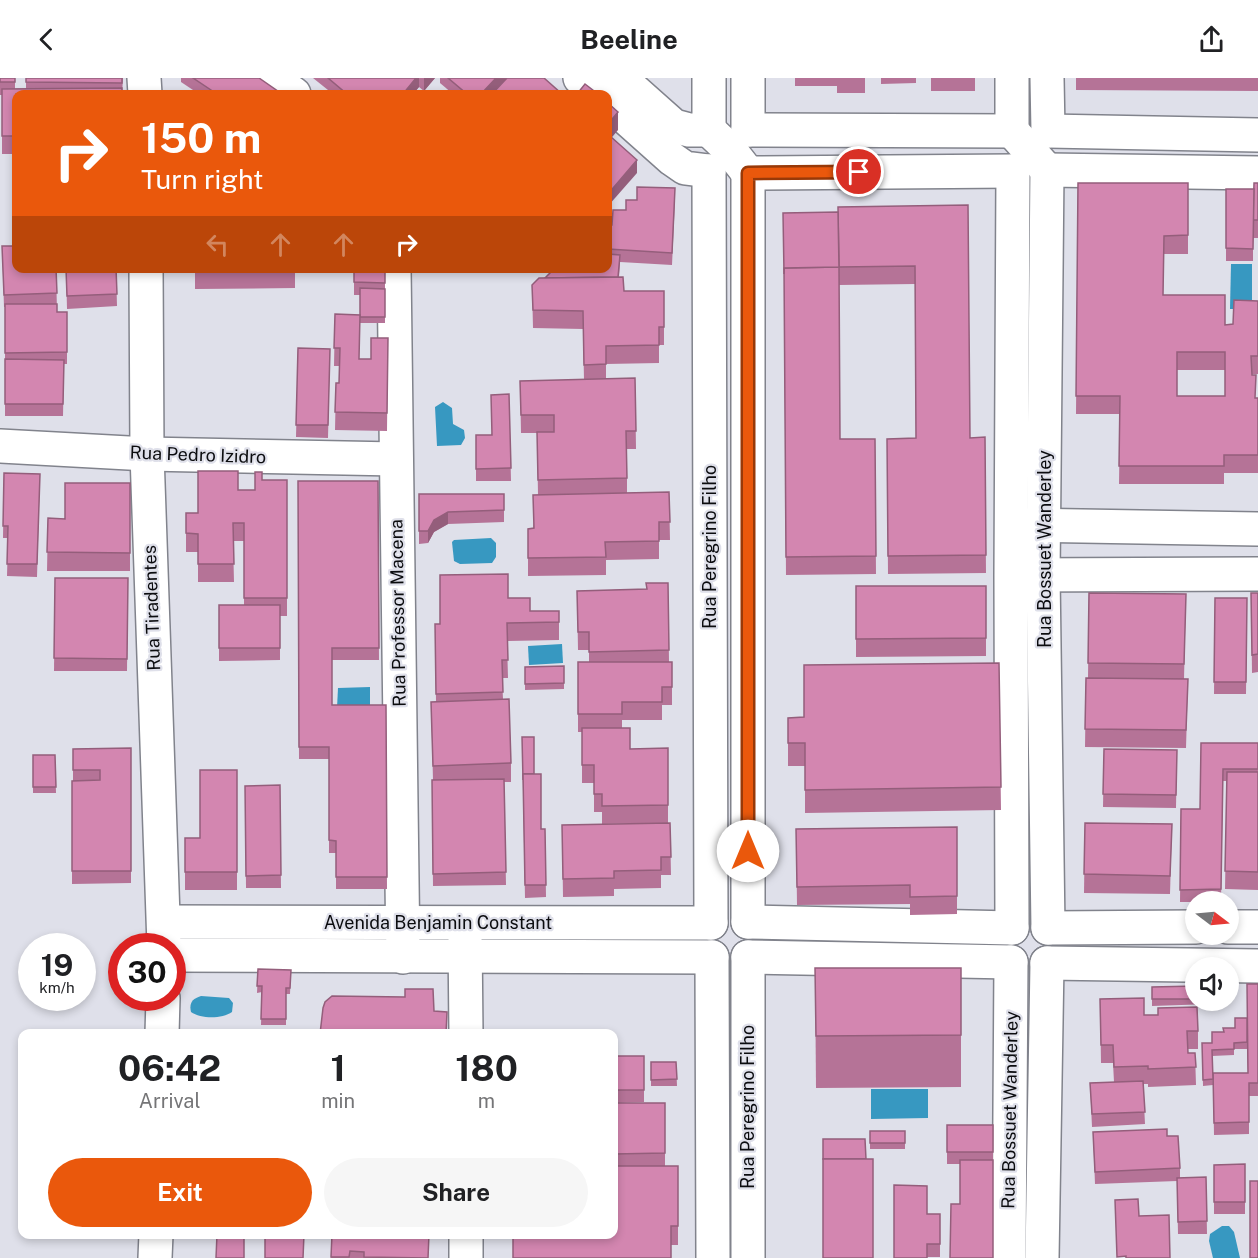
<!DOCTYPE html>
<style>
body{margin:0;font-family:"Public Sans",sans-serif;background:#f6f6f6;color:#202124;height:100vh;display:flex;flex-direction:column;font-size:22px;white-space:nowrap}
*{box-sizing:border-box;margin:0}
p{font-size:20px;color:#757577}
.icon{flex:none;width:33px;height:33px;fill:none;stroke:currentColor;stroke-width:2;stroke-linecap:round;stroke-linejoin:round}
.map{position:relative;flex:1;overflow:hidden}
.details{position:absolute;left:18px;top:951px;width:600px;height:210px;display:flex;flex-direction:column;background:#fff;border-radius:12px;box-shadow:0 3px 9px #0003}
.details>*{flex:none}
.banner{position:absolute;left:12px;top:12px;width:600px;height:183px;border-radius:12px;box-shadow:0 3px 9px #0003;background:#ea580c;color:#fff;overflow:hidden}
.needle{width:39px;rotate:106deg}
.buttons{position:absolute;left:1185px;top:813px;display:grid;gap:12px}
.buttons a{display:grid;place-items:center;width:54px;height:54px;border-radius:50%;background:#fff;box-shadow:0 3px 9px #0003;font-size:30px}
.speed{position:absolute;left:18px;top:855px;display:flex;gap:12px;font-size:30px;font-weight:700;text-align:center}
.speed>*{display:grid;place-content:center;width:78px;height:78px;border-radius:50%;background:#fff;box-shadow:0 3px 9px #0003;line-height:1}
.speed small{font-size:15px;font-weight:400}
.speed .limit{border:9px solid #d22;background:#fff;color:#111}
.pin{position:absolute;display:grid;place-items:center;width:51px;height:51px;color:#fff;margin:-26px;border:3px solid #fff;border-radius:50%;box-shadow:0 2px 6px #0007}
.me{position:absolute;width:66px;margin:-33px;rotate:0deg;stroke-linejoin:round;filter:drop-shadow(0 0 4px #0008)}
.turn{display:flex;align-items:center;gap:21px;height:126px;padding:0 30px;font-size:27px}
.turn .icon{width:78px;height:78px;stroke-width:2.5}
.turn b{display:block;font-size:42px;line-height:51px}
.lanes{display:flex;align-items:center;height:57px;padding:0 30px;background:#0003;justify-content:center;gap:30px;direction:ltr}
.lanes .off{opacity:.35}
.eta{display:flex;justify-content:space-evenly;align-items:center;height:102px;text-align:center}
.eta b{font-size:36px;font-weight:700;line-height:42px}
.cta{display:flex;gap:12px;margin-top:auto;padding:12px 30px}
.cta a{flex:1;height:69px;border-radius:36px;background:#ea580c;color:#fff;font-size:24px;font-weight:700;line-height:69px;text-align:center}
.cta a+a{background:#f6f6f6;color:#202124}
header{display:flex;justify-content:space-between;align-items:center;height:78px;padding:0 30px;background:#fff;font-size:27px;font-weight:700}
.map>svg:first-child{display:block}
.water{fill:#3798c1}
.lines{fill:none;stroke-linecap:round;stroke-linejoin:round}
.street-casing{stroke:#81838c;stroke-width:36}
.street{stroke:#fff;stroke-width:33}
.wall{fill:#b57397;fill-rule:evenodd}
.shaded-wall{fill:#945e7b}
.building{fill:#d386b0;stroke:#945e7b;stroke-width:1.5;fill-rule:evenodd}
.route-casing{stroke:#983908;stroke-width:15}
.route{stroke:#ea580c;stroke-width:10}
.labels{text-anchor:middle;stroke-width:4.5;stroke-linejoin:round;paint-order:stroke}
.street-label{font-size:18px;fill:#0b0c0f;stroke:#dfe0ea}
</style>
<header><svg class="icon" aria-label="back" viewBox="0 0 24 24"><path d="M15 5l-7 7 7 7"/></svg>Beeline<svg class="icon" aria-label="share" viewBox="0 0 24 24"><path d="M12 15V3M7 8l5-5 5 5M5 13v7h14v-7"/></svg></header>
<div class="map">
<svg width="1258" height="1180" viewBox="0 0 1258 1180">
<rect width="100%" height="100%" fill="#dfe0ea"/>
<!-- water -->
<g class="water">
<path d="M1231,186H1252V231H1230Z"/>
<path d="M443,324L452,330L453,346L464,352L465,360L461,367L437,368L435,329Z"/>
<path d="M491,460L496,465V479L492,485L460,486L454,483L452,464L454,462Z"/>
<path d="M562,566L563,585L529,587L528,568Z"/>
<path d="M370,609V629L337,630L338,610Z"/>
<path d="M201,918L229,920L233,925L232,934C222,941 201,941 191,934C189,925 192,921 201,918Z"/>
<path d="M871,1011H928V1040L871,1041Z"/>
<path d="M1222,1148H1229L1234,1154L1240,1180H1213L1209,1163L1210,1156Z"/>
</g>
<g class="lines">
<!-- street casing -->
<g class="street-casing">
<g id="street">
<path d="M144,0L145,16"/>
<path d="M271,0L294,16"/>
<path d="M580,0L598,16"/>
<path d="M620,0L674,48L689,52H709"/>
<path d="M709,0V52"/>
<path d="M748,0V52"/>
<path d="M1047,0L1048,53"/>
<path d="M608,24L672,81L685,90L709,93"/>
<path d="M709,52L730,72L748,95"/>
<path d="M748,52L1012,53"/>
<path d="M1012,53L1047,92"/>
<path d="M1012,53V0"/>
<path d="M1048,53L1258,57"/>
<path d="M1047,92L1043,497L1048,850"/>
<path d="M1047,92L1258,95"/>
<path d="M709,93L711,845"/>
<path d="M748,95L1013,93"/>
<path d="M146,190L147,376L164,868"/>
<path d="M394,190L403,879"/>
<path d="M0,368L147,376L396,381"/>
<path d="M1023,447L1258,451"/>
<path d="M1021,497L1258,496"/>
<path d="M164,844L711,845"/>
<path d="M748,844V95"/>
<path d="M748,844L1012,850"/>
<path d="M1228,849H1258"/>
<path d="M1012,850L1011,497L1013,93"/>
<path d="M1048,850L1196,849"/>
<path d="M465,858L466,956"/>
<path d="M172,877L712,879"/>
<path d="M712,879L713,1180"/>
<path d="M748,879L1011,884"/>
<path d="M1047,885L1258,888"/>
<path d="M162,956L163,920"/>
<path d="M155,1180L156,1156"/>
<path d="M466,1180V1156"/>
<path d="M748,1180V879"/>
<path d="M1009,1180L1011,884"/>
<path d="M1042,1180L1047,885"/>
</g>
</g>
<!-- street -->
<use href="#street" class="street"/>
</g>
<!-- wall -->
<g class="wall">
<path d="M0,0H15V11H26V0H123L122,16H16V76H2V17H0Z"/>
<path d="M181,0H259L282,16H199L181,4Z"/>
<path d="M313,0H435L424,13L419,9L413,16H333Z"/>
<path d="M440,0H507L492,16H453L440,5Z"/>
<path d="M795,0H865V15H837V8H795Z"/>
<path d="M881,0H916V5L881,6Z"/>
<rect x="931" y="0" width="44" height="13"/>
<path d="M1076,0H1258V13L1076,12Z"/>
<path d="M1078,105H1188V176H1164L1163,217L1225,247L1233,246L1258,223V296H1252L1255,320H1258V395H1224V406H1119L1120,336H1076ZM1177,292H1225V318H1177Z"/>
<path d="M1258,105V160H1253V183H1226V111H1254Z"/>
<path d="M675,122L672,187L620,184L619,199L624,213H664V267H659V285L606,286V301L635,300L636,371H627V415L669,414L670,462H659V481L606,482V497L528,498V451L533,450L538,417L537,355H521L520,303L584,302L583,251L533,250L532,207L545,200L608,190V147H612L626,132Z"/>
<path d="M968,127L970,360L985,359L986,495L888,496L887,361L916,360L915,206L839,207L840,361H875L876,496L786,497L784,208L838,134Z"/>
<path d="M2,168L56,190L57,234H67V286H64L63,338H5V229H4Z"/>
<path d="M72,190H116L117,228L67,231L66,191Z"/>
<path d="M195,190H295V210L195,211Z"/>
<path d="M354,190H385V245H360V217H354Z"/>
<path d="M335,236L359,281H371L388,260L387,353L335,352L336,305H339V288H334Z"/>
<path d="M298,270L330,271L328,360L296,359Z"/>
<path d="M509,316L511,403H476V357H491Z"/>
<path d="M4,395L40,396L37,499L7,498L8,460H3Z"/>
<path d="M262,402H287V538H280V582L219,583V527H244V463H233L234,504H198V474H186V455L238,412H255Z"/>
<path d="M298,403H378L379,582H332V627H386L387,811H336V775H329V681H299Z"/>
<path d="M130,405V493H47L48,440L65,441Z"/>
<path d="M419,416H504V444L448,446L434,454L428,465L419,466Z"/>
<path d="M55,500H128L127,593H54Z"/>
<path d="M668,505L669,584H672V627H662V642H622V650L630,671L668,670V745H670L671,797H661V810L614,811V818L563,819L562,747L657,745L602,746V734H594V705H582V654H578V584H589V572H578L577,513L646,511Z"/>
<path d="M856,508H986V578L856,579Z"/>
<path d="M1089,515L1186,516L1184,601H1188L1186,670L1085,669L1086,600H1088Z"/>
<path d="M1251,515H1258V594L1252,595Z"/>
<path d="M508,520L530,533H559V562L507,563L508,600H502L503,621L511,685V704H504L506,807L433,808L432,715L433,702L431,624H436L435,546H440Z"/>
<path d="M1215,520H1247L1246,616H1214Z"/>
<path d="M999,585L1001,732L805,735V688H788V640L804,639Z"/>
<path d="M564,588V611L525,612V589Z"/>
<path d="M522,659L534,696L541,751H545L546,819L525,820Z"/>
<path d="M1201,665H1258V812L1225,811L1227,703H1223L1221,824H1180L1181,731H1200Z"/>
<path d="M131,670V805L72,806V703H73V671Z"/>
<path d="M1104,671L1177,672L1176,730L1103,729Z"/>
<path d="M33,677H55L56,715H33Z"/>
<path d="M237,692V812H185V760H200Z"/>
<path d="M280,707L281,810H246L245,708Z"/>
<path d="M1085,745L1172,746L1170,816L1084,815Z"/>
<path d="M957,749V836L910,837V826L797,827L796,751Z"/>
<path d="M815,890H961V1009L816,1010Z"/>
<path d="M258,891L291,892L290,916H286V947H261L262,914L257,915Z"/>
<path d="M1258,906V1018H1249V1056L1214,1057L1213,995H1248L1247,971H1234V977L1212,978L1213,1007L1203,1008L1202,965H1212L1224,954L1235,950L1247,940Z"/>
<path d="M1196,908V922H1211V926L1152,928V909Z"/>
<path d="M1100,921L1144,937L1198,953V971H1187L1188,975H1195L1196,1007L1148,1009V1006H1143L1145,1046L1092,1049L1090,1005L1114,1004L1113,985H1101Z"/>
<path d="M614,978H644V1024L614,1025Z"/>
<path d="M651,984H676L677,1008H651Z"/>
<path d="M614,1025H665V1088H678V1167H671L614,1156Z"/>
<path d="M947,1047H993V1094L960,1126V1086H947Z"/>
<rect x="870" y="1053" width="35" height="18"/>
<path d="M1093,1054L1180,1090V1100L1206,1099L1207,1156H1178L1177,1103L1095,1106Z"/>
<path d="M1245,1086V1136H1214V1087Z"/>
<rect x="927" y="1136" width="13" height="43"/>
<path d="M332,1156H435V1158H429L428,1180H331Z"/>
</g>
<!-- shaded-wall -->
<g class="shaded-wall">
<path d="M416,0H419V9L413,16H403Z"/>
<path d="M424,0H435L424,13Z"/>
<path d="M496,0H507L492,16H481Z"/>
<path d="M618,34V52L608,64V46Z"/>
<path d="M637,82V95L608,128V116Z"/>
<path d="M448,434V446L434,454L428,465V453L434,442Z"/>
</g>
<!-- building -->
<g class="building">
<rect x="0" y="0" width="15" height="4"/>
<path d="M26,0H122V5L26,4Z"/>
<path d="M193,0H259L282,16H212L214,14Z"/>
<path d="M328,0H416L403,16H347Z"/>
<path d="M448,0H496L481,16H467Z"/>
<path d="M507,0H544L562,16H492Z"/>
<path d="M585,6L598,16H577Z"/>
<path d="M122,10V16H16V58H2V11Z"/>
<path d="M608,25L618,34L608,46Z"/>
<path d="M610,58L637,82L608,116V61Z"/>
<path d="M1078,105H1188V157L1164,158L1163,217H1225V247L1233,246L1234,222L1258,223V278H1251L1252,297H1256L1255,320H1258V377H1224V388H1119L1120,318H1076ZM1177,274H1225V318H1177Z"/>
<path d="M1254,105H1258V142H1253Z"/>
<path d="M637,109L675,110L672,175L608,171V147H612L613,132H626V122H637Z"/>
<path d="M1226,111H1254L1253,171L1226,170Z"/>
<path d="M968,127L970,360L985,359L986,477L888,478L887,361L916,360L915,188L839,189L840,361H875L876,478L786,479L784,190L839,189L838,129Z"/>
<path d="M838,134L839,189L784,190V196L783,135Z"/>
<path d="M2,168H16V190H56L57,215L4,217Z"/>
<path d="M608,176L620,177L618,199L545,200L555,190H608Z"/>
<path d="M73,190H116L117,216L67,218L66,191Z"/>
<path d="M195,190H295V192L195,193Z"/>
<path d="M354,190H385V205L354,204Z"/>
<path d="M623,199L624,213H664V249H659V267L606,268V286L584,287L583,233L533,232L532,207L539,200Z"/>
<path d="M360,210L385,211V239H360Z"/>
<path d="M5,226H57V234H67V274L5,275Z"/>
<path d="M335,236L360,237L359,281H371V260H388L387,335L335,334L336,305H339L340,270H334Z"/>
<path d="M298,270L330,271L328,347H296Z"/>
<path d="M5,281L64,282L63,326H5Z"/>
<path d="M635,300L636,353H626L627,400L538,402L537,354H554V337H521L520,303Z"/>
<path d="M509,316L511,390L476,391V357H492L491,317Z"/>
<path d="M198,393H238V412H255V394H262V402H287V520H244V445H233L234,486H198V456L186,455V435H198Z"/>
<path d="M4,395L40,396L37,486H7L8,448H3Z"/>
<path d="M298,403H378L379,570H332V627H386L387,799H336V763L329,762V669H299Z"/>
<path d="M65,405H130V475L47,474L48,440L65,441Z"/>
<path d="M669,414L670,444H659V463L605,464L606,479L528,480V451L534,450L533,417Z"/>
<path d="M419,416H504V432L448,434L434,442L428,453H419Z"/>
<path d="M508,496V520H530V533H559V544L507,545L508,582H502L503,614L436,616L435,546H440V497Z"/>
<path d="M55,500H128L127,581L54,580Z"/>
<path d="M646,505H668L669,572L589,574V554H578L577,513L647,511Z"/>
<path d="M856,508H986V560L856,561Z"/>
<path d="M1089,515L1186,516L1184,586L1088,585Z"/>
<path d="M1251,515H1258V576L1252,577Z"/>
<path d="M1215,520H1247L1246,604H1214Z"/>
<rect x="219" y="527" width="61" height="43"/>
<path d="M578,584H672V609H662V624H622V636H578Z"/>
<path d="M999,585L1001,709L805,712V665H788V640L804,639V587Z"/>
<path d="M564,588V605L525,606V589Z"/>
<path d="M1086,600L1188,601L1186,652L1085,651Z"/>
<path d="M509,621L511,685L433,688L431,624Z"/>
<path d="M582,650H630V671L668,670V727L602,728V716H594V687H582Z"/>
<path d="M522,659H534V696H523V702Z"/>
<path d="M1201,665H1258V691H1223L1221,811L1180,812L1181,731H1200Z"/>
<path d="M131,670V793H72V703L100,702V692H73V671Z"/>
<path d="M1104,671L1177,672L1176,717L1103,716Z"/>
<path d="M33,677H55L56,709H33Z"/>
<path d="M200,692H237V794H185V760H200Z"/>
<path d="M1227,694H1258V794L1225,793Z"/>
<path d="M523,696H541V751H545L546,807H525Z"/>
<path d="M504,701L506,794L433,796L432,702Z"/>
<path d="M280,707L281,797L246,798L245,708Z"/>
<path d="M670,745L671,779H661V792L614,793V800L563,801L562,747Z"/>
<path d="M1085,745L1172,746L1170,798L1084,796Z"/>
<path d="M957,749V818L910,819V807L797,809L796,751Z"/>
<path d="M815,890H961V957L816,958Z"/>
<path d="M258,891L291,892L290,910H286V941H261L262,908H257Z"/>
<path d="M1247,906H1258V1005H1249V1044L1214,1045L1213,995H1248Z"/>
<path d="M1196,908V921H1152V909Z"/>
<path d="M405,911H433L434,933L447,934L446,956H320L323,930L325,924L332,918L405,919Z"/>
<path d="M1144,920V937H1158V930L1197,929L1198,953H1187L1188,975H1195L1196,989L1148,991V988L1114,989L1113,967H1101L1100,921Z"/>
<path d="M1235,940H1247V964L1234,965V971L1212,972L1213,1001L1203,1002L1202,965H1212V954H1224L1223,950H1235Z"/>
<rect x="614" y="978" width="30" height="34"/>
<path d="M651,984H676L677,1001L651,1002Z"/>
<path d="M1143,1003L1145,1034L1092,1036L1090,1005Z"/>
<path d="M614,1025H665V1075L614,1076Z"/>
<rect x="947" y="1047" width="46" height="27"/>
<path d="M1167,1051V1058H1178L1180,1090L1095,1094L1093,1054Z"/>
<rect x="870" y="1053" width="35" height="12"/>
<path d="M823,1061H865L866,1081H823Z"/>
<rect x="823" y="1081" width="50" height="99"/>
<path d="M960,1082H993V1180H950L951,1126H960Z"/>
<path d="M1245,1086V1124H1214V1087Z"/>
<path d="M614,1088H678V1148H671V1180H513V1156H614Z"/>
<path d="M1206,1099L1207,1143L1178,1144L1177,1100Z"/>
<rect x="1250" y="1103" width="8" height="77"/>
<path d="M894,1107L927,1108V1136H940V1166H927V1180H894Z"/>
<path d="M1138,1121L1139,1138L1169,1137L1170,1180H1126V1178L1117,1179L1115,1122Z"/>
<path d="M217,1156H244V1180H216Z"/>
<path d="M265,1156H304L303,1180H265Z"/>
<path d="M332,1156H429L428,1180L364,1179V1174L350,1173L349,1179H331Z"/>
</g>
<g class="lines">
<!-- route casing -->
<g class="route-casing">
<path id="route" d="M748,773V95L859,94"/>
</g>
<!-- route -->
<use href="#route" class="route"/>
</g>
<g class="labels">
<!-- street labels -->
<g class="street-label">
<text transform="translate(198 377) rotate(2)" y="6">Rua Pedro Izidro</text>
<text transform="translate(710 469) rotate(-90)" y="6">Rua Peregrino Filho</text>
<text transform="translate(1045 471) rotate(-90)" y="6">Rua Bossuet Wanderley</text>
<text transform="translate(152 530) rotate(-92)" y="6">Rua Tiradentes</text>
<text transform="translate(398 535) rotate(-91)" y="6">Rua Professor Macena</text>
<text x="438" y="851">Avenida Benjamin Constant</text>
<text transform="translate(748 1029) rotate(-90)" y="6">Rua Peregrino Filho</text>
<text transform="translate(1010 1032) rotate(-89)" y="6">Rua Bossuet Wanderley</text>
</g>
</g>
</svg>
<div class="buttons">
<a><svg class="needle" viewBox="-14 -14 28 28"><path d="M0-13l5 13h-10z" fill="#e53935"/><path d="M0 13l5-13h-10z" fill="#757577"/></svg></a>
<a><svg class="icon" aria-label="sound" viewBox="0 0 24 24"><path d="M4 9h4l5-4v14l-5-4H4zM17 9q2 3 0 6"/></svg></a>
</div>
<div class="speed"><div>19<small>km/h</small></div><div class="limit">30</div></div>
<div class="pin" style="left:859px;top:94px;background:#d93025"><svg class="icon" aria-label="arrive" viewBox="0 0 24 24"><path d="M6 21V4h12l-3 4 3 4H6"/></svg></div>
<svg class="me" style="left:748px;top:773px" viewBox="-20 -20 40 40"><circle r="19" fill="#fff"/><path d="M0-13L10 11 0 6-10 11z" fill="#ea580c"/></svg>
<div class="banner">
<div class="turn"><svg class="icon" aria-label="right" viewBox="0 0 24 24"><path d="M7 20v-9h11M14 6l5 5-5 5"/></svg><div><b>150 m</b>Turn right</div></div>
<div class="lanes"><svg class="icon off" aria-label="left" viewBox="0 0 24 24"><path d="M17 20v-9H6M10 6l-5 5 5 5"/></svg><svg class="icon off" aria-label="ahead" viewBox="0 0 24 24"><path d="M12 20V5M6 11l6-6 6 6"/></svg><svg class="icon off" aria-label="ahead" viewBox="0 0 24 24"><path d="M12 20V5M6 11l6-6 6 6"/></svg><svg class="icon" aria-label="right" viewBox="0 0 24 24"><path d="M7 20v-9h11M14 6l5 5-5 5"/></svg></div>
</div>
<section class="details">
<div class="eta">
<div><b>06:42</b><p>Arrival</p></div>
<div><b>1</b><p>min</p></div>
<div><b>180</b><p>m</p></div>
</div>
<div class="cta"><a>Exit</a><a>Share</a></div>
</section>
</div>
